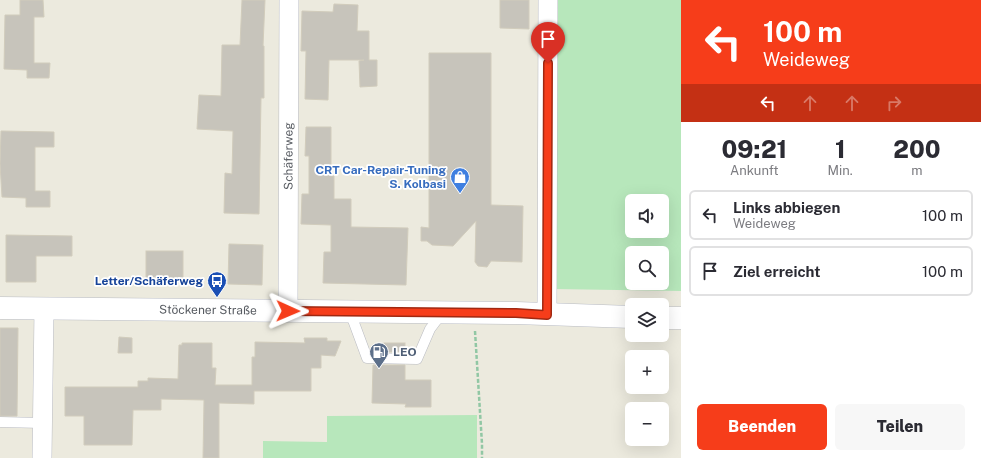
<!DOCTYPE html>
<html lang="de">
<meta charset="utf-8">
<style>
body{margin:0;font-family:"Public Sans",sans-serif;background:#f7f7f7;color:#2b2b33;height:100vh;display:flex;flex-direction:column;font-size:15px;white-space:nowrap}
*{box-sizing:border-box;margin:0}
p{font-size:13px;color:#7c7c81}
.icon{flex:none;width:22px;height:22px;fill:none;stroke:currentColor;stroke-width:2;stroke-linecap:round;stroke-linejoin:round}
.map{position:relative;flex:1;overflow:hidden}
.details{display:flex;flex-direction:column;background:#fff;width:300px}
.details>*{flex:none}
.top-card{background:#f63d1a;color:#fff;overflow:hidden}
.controls{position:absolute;left:625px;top:194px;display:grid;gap:8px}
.controls a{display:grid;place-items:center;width:44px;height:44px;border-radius:6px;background:#fff;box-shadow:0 4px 16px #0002;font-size:20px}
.pin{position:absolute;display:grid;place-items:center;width:34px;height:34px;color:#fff;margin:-41px -17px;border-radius:50% 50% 50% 0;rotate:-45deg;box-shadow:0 0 4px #0007}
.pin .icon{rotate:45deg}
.me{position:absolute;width:44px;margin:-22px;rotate:91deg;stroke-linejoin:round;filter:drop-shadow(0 0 3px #0008)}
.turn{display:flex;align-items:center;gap:14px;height:84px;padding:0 16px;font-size:18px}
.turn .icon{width:52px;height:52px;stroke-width:2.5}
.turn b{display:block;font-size:28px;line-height:34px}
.lanes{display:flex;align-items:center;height:38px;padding:0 16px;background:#0003;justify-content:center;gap:20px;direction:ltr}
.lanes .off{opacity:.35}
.eta{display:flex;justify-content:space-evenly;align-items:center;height:68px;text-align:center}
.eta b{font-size:24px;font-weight:800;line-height:28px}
.button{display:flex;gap:8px;margin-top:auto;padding:8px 16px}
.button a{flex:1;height:46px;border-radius:6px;background:#f63d1a;color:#fff;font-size:16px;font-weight:800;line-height:46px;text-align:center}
.button a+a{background:#f7f7f7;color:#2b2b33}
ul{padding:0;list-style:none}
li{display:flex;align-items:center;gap:12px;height:50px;margin:0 8px 6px;padding:0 8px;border:2px solid #e1e1e2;border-radius:6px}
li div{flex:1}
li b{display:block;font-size:15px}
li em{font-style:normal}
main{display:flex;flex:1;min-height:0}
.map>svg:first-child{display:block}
.green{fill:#b7e7bb;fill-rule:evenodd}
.building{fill:#c7c4bb;stroke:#d1ccbc}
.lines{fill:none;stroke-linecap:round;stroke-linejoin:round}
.service-casing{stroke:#b9bbc2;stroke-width:11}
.minor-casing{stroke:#b9bbc2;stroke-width:20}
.secondary-casing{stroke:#b9bcc4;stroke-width:23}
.path{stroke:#91c7a4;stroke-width:2.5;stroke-dasharray:4 2;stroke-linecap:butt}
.service{stroke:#fff;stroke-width:10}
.minor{stroke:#fff;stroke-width:19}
.secondary{stroke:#fff;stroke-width:22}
.route-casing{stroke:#a02811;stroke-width:10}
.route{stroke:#f63d1a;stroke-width:7}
.labels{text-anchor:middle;stroke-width:3.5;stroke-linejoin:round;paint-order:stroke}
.street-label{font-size:12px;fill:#575b61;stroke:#fff}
.shop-label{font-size:12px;font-weight:bold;fill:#366cbe;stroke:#fff;text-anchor:end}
.transit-label{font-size:12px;font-weight:bold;fill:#164399;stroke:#fff;text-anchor:end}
.service-label{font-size:12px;font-weight:bold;fill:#4e5e75;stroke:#fff;text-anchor:start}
</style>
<main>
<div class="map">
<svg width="681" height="458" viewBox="0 0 681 458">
<rect width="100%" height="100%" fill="#eceade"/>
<!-- green -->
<g class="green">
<path d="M554,0H681V291L553,289ZM632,201H662V231H632ZM632,253H662V283H632Z"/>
<path d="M477,415V458H263V441L327,442V416Z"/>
</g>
<!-- building -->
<g class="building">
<path d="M20,0H43L44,17H34V63H50L49,78H27V70L4,69L5,15H20Z"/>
<path d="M242,0H265L263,46H264V98H261L259,214L224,213L225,173L232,174L233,131L197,129L199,95L221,96L222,45H240Z"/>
<path d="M500,0H529V29L500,28Z"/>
<path d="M334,4L358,5L357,31H369V60H377V86L360,87L359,61L364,60H329L328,100L305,99L306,51H301L302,11L333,12Z"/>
<path d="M429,53H491V205L523,206L522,262L491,261L487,267L478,266L475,262L476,221L453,246L432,245L427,241H421V227L429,228Z"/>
<path d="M306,127H331V176H334V199H351V227L408,228L406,285L323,283L324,252H331V225L301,224L302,194H309V156H305Z"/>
<path d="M1,131L54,132V147H35V191H50V207H26V198L2,197L0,164Z"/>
<path d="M6,235L72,236V256H36V282H6Z"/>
<path d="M229,244L263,245L262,285L228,284Z"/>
<rect x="146" y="251" width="37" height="32"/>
<path d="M0,328H18L17,416H0Z"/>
<path d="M119,337L132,338V353H118Z"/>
<path d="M304,338H327V341H341L335,356L321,355V368H311V391H254V404L219,403V458H203L204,400L161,399V410H133L132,445H84V416H65V387H138V381H148V378L178,379L179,345H182V343H212V368H216L215,385H252V357H255V342L305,343Z"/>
<rect x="384" y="343" width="21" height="9"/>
<path d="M373,365H405V380H431V407H405L406,404L372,403Z"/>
</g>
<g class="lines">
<!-- service casing -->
<g class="service-casing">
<g id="service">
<path d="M350,312L367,358L417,359L430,329L442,313"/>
<path d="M0,422L42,423"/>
</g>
</g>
<!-- minor casing -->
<g class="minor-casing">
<g id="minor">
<path id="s1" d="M288,311L289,0"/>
<path d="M547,315L548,0"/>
<path d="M42,458L44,309"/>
</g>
</g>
<!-- secondary casing -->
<g class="secondary-casing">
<g id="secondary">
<path id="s2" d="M0,308L516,313L632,317"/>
<path d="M662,318H681"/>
</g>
</g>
<!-- path -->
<path class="path" d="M475,331L482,444V458"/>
<!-- service -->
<use href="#service" class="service"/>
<!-- minor -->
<use href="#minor" class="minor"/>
<!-- secondary -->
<use href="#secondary" class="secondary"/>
</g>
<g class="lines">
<!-- route casing -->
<g class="route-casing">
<path id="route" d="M288,311L516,313L547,315L548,63"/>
</g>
<!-- route -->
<use href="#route" class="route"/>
</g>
<!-- icons -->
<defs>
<g id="shop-pin" transform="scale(1)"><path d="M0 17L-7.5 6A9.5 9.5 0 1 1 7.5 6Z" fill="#3f7fe0" stroke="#fff"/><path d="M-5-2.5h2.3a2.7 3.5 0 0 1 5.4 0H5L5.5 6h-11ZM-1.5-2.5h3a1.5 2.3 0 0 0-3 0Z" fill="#fff"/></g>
<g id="bus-pin" transform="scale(1)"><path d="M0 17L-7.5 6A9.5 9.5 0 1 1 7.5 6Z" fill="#1a4fb4" stroke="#fff"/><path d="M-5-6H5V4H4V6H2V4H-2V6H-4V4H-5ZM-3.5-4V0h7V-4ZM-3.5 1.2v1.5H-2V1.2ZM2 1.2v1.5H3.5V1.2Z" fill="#fff"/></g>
<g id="fuel-pin" transform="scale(1)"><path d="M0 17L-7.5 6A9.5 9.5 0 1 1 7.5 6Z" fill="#5c6f8a" stroke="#fff"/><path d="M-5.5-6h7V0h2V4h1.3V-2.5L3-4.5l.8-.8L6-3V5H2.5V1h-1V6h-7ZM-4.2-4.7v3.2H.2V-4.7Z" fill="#fff"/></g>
</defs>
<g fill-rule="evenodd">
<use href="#shop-pin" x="460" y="177"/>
<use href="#bus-pin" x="217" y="281"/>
<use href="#fuel-pin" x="379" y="352"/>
</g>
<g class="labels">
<!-- street labels -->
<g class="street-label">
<text dy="4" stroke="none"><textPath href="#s1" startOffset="155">Schäferweg</textPath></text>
<text dy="4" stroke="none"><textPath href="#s2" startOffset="208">Stöckener Straße</textPath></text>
</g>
<!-- shop labels -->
<g class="shop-label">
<text x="446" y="174">CRT Car-Repair-Tuning<tspan x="446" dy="14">S. Kolbasi</tspan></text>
</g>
<!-- transit labels -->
<g class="transit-label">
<text x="203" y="285">Letter/Schäferweg</text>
</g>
<!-- service labels -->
<g class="service-label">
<text x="393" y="356">LEO</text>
</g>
</g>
</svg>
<div class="controls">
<a><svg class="icon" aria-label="sound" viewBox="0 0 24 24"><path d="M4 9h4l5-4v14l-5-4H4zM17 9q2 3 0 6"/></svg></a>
<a><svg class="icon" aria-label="search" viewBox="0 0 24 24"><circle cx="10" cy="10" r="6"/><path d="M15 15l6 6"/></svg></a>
<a><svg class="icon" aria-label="layers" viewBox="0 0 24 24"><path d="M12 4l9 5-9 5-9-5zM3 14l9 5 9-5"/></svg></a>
<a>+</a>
<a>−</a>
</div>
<div class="pin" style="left:548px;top:63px;background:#d93025"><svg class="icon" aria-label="arrive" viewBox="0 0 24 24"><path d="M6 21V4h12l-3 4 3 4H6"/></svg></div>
<svg class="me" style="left:288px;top:311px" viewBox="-20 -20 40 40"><path d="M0-17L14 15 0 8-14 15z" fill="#f63d1a" stroke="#fff" stroke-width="4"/></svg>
</div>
<section class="details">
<div class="top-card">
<div class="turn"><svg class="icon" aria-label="left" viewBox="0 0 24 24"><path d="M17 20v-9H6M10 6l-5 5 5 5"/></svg><div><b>100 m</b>Weideweg</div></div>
<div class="lanes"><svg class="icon" aria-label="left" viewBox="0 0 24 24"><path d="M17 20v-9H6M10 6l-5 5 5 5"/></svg><svg class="icon off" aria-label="ahead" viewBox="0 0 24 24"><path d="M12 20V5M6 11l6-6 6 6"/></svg><svg class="icon off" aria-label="ahead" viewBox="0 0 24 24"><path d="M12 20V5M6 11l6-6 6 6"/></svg><svg class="icon off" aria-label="right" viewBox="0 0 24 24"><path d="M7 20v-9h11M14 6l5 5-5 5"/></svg></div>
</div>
<div class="eta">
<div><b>09:21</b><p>Ankunft</p></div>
<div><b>1</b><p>Min.</p></div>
<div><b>200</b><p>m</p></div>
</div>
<ul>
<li><svg class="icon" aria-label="left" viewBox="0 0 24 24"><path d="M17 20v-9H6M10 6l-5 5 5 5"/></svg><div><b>Links abbiegen</b><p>Weideweg</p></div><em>100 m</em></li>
<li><svg class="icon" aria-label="arrive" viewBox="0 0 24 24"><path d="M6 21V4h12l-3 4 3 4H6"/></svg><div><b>Ziel erreicht</b></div><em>100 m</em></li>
</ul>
<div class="button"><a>Beenden</a><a>Teilen</a></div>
</section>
</main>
